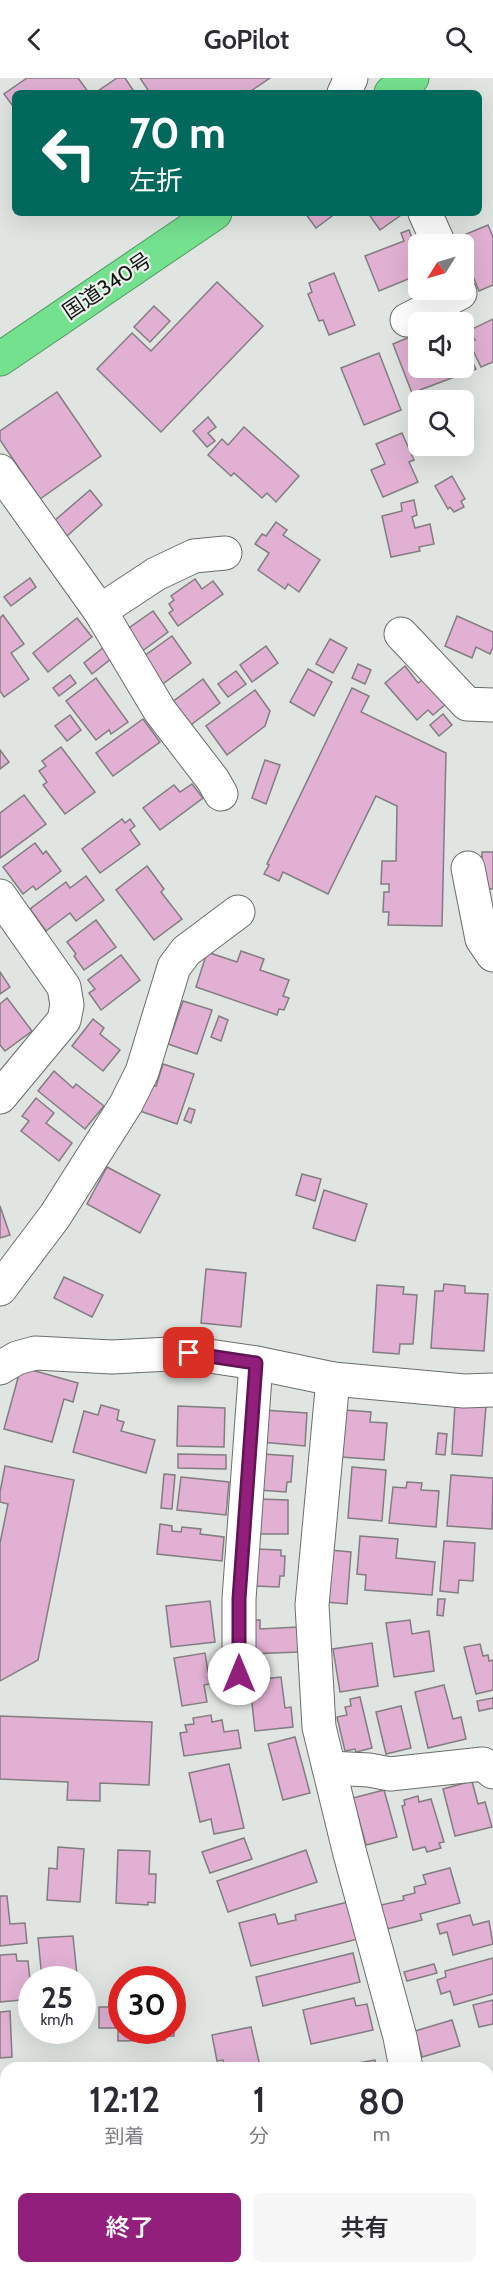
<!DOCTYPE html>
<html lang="ja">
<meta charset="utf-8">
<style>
body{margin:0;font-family:Cabin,"Noto Sans JP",sans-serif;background:#f7f7f7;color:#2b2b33;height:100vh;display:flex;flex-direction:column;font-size:22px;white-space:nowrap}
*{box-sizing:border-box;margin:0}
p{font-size:20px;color:#7c7c81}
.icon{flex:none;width:33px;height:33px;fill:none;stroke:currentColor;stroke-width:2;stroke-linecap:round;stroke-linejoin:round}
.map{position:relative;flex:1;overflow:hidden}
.drawer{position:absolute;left:0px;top:1984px;width:494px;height:212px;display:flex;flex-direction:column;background:#fff;border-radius:18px 18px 0 0;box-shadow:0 6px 24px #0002}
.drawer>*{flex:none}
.hud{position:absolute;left:12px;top:12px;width:470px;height:126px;border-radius:9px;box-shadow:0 6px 24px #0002;background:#00695c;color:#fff;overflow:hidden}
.needle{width:39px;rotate:233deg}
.buttons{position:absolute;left:408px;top:156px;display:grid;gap:12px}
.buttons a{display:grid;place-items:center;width:66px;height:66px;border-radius:9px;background:#fff;box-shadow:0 6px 24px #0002;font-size:30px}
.speed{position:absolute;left:18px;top:1888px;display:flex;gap:12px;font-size:30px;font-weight:700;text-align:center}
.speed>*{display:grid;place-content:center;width:78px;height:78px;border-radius:50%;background:#fff;box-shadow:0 6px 24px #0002;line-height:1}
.speed small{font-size:15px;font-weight:400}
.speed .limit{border:9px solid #d22;background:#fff;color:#111}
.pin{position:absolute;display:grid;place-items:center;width:51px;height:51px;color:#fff;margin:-26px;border-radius:12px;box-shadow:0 3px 9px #0006}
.me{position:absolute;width:66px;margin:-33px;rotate:0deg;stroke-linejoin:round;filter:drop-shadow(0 0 4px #0008)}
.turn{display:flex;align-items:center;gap:21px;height:126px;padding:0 18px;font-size:27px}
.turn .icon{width:78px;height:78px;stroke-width:2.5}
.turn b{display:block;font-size:42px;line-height:51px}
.eta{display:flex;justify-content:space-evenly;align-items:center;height:102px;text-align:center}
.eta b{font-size:36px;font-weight:600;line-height:42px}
.button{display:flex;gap:12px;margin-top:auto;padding:12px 18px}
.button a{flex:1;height:69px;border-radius:9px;background:#931f7d;color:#fff;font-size:24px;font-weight:600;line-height:69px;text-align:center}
.button a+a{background:#f7f7f7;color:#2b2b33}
header{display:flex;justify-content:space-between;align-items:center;height:78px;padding:0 18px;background:#fff;font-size:27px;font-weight:600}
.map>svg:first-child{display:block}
.building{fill:#e1b0d3;stroke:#827d80;stroke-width:1.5}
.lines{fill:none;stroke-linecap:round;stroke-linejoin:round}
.street-casing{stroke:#696e6a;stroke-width:35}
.highway-casing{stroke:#529963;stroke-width:35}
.street{stroke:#fff;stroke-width:33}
.highway{stroke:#74e18f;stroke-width:33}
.route-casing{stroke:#601451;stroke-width:15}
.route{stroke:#931f7d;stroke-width:10}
.labels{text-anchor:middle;stroke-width:4.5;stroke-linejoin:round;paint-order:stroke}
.street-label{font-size:21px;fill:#121412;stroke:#edf3ee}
</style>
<header><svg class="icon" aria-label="back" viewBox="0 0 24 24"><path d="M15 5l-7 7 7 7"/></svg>GoPilot<svg class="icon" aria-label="search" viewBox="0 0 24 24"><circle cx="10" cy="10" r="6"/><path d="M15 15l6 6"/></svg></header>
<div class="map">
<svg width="493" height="2195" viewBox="0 0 493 2195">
<rect width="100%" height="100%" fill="#e0e5e1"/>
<!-- building -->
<g class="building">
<path d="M27,0H78L89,15H15V31L4,16Z"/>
<path d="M117,0H125L135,15H95Z"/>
<path d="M140,0H270L248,15H150Z"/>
<path d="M305,135H336L316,150Z"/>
<path d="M374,135H404L380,152L370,138Z"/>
<path d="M488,147L493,159V207L479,213L464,176V166H460L457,160Z"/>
<path d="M409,152L418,175V197L379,213L365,178L404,163L401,155Z"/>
<path d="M334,195L355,247L329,257L323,242L319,243L308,216L312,214L309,205Z"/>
<path d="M217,204L263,248L161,354L97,291L132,255L151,273Z"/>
<path d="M154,228L170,243L150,264L134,249Z"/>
<path d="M493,241V284L481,289L469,264L475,262L470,252Z"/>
<path d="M412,258L418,275V290H454L457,298L412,315L393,266Z"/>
<path d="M379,275L401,332L364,347L341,290Z"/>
<path d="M470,279L476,291L469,294L464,282Z"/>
<path d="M57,314L101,378L40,421L0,362V353Z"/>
<path d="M208,339L216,349L208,355L215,363L207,369L193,353Z"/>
<path d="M244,349L299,398L276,424L267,415L262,420L234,395L231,398L208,377L222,361L228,367Z"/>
<path d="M402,355L414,382L409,384L418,404L383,419L371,392L385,386L376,366Z"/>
<path d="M452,398L465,421L461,423L464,429L454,434L450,429L448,431L435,408Z"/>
<path d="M90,412L102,427L67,458L54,443Z"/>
<path d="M414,422L417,437L412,439L415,450L430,446L434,466L419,469L420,473L391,479L382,438L402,433L401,425Z"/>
<path d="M276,444L287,452L283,457L320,482L299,514L288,506L285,511L258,492L269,475L255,466L262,456L266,458Z"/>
<path d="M30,500L36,509L11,528L4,519Z"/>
<path d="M195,501L202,511L213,503L223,516L178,548L169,535L173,532L169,526L174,522L171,518Z"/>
<path d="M153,533L168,554L141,574L126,552Z"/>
<path d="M3,537L24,566L11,575L29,601L4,619L0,613V540Z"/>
<path d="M457,538L493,554V569L490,576L476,569L472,580L445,568Z"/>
<path d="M77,540L92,559L48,594L33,575Z"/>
<path d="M172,558L191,585L160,608L140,581Z"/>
<path d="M330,561L347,570L333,595L316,586Z"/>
<path d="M266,568L278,585L252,604L240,587Z"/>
<path d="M104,569L112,580L92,596L84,585Z"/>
<path d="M358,586L371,592L365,606L352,600Z"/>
<path d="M405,588L418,605L426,599L447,625L433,637L428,632L417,642L385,605Z"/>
<path d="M308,591L332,604L314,638L290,624Z"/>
<path d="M236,593L246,606L228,619L218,606Z"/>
<path d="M70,597L76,605L59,618L53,610Z"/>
<path d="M96,600L128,644L111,656L109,652L96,662L66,623Z"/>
<path d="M203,601L220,625L188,649L171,625Z"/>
<path d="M352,610L369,618L361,634L446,675L442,848L388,847L389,834H383L384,814H389V806H381L382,783H396L397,728L376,718L328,816L283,794L279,803L264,796L269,787L267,786Z"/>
<path d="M255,612L270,633L265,648L227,677L206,648Z"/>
<path d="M443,636L452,647L439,658L430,647Z"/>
<path d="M70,637L81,652L67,663L55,648Z"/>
<path d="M143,641L160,664L113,698L96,675Z"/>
<path d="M61,669L95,714L65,736L43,707L47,704L39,693L46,688L42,683Z"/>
<path d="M0,672L9,684L0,691Z"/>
<path d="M265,682L280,687L266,726L252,720Z"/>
<path d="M192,706L203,720L160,752L143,730L174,707L180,714Z"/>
<path d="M24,717L46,746L0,780V735Z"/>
<path d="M122,741L125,745L130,741L135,748L130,752L140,766L100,795L82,771Z"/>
<path d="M35,765L43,776L46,773L61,793L36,812L33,808L23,816L3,789Z"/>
<path d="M482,774H493V811L481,810Z"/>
<path d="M147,788L164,811L161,814L182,841L154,862L116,812Z"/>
<path d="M86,798L104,822L76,843L70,835L46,853L30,831L66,804L70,810Z"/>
<path d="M96,842L116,869L84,892L74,878L76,876L67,864Z"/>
<path d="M241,873L264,881L260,892L289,902L283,918L289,920L284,932L279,931L277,937L196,909L207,874L237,884Z"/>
<path d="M121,877L140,902L101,932L89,915L95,911L88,902Z"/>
<path d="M0,894L10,909L0,916Z"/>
<path d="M7,920L32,953L5,973L0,967V926Z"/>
<path d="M183,923L212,932L197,976L168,966Z"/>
<path d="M219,938L228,942L221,963L211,959Z"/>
<path d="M93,941L104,950L100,956L120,972L103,993L72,968Z"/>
<path d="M163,986L194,996L177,1046L140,1033L149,1006L156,1008Z"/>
<path d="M54,993L73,1010L76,1006L104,1028L85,1051L38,1013Z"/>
<path d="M36,1020L54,1035L46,1045L72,1065L59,1083L21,1053L29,1043L22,1038Z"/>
<path d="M189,1030L195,1032L191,1045L184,1042Z"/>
<path d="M107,1089L160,1117L140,1155L87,1126Z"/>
<path d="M302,1096L321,1101L315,1123L296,1117Z"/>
<path d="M324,1112L367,1126L355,1163L313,1150Z"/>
<path d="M0,1128L10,1157L0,1160Z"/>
<path d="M206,1191L246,1195L241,1249L201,1245Z"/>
<path d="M64,1199L103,1217L92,1239L54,1220Z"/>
<path d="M444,1206L465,1208V1215L488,1216L484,1273L431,1270L435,1213H443Z"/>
<path d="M377,1207L404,1209L403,1216L417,1217L413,1266H400L399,1276L373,1274Z"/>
<path d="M21,1289L78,1305L73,1324L64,1321L52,1364L4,1351Z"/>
<path d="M455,1326L486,1328L482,1378L452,1376Z"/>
<path d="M101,1327L119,1332L117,1342L124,1344L121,1353L155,1362L146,1395L73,1374L84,1333L98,1337Z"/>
<path d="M178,1328L225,1330L224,1369L177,1368Z"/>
<path d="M263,1332L307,1335L305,1368L261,1364Z"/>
<path d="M345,1332L371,1334L370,1344L387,1345L384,1382L341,1379Z"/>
<path d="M438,1355L447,1356L445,1377L436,1376Z"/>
<path d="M178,1376L226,1377V1391L178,1390Z"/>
<path d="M262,1376L293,1378L291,1404H287L286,1414L259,1412Z"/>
<path d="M5,1388L74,1402L38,1582L0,1603V1465L8,1426L0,1424V1414Z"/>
<path d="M352,1389L386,1392L382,1443L348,1440Z"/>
<path d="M164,1396L175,1397L172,1431L161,1430Z"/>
<path d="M451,1397L493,1400L492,1451L447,1448Z"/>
<path d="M181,1399L229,1404L226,1437L177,1432Z"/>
<path d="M407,1404L422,1405L421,1412L439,1413L436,1449L389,1445L393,1409L406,1410Z"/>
<path d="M257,1421L288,1422V1456H256Z"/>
<path d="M160,1446L172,1448V1453L181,1454L182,1449L201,1451L200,1456L224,1459L222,1483L157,1476Z"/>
<path d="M360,1458L398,1461L396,1480L435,1484L432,1517L365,1512L366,1497L357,1496Z"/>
<path d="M444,1463L475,1465L473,1503L459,1502L458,1515L440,1513Z"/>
<path d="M253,1471L281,1472V1478H285L284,1498H280L279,1509L251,1508Z"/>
<path d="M330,1472L351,1474L347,1526L326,1524Z"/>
<path d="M438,1521H445L443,1538L437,1537Z"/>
<path d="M210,1523L215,1564L171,1569L166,1528Z"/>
<path d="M246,1542H260V1551L298,1549L299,1574L247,1576Z"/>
<path d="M410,1542L412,1556L429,1553L434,1593L394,1599L386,1545Z"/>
<path d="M372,1565L378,1608L340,1614L333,1571Z"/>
<path d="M480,1566L483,1578L488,1577L489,1583L493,1582V1612L476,1616L464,1569Z"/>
<path d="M205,1575L210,1606L204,1607L207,1624L182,1628L174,1580Z"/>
<path d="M281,1599L285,1630L291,1629L293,1649L255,1653L251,1616H256L255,1602Z"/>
<path d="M444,1607L453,1641L461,1639L466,1661L428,1670L415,1614Z"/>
<path d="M360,1619L372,1670L356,1674L355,1671L345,1673L337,1639L347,1637L345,1629L351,1628L350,1621Z"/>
<path d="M493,1620V1630L479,1633L477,1623Z"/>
<path d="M401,1628L411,1670L386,1676L376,1634Z"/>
<path d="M211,1637L212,1644L222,1642L224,1654L238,1652L241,1670L184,1678L180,1655L187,1654L185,1647L194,1646L193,1640Z"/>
<path d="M0,1638L152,1644L149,1707L100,1705V1723L67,1722L68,1704L0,1701Z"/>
<path d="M295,1659L310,1715L283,1722L268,1666Z"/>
<path d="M229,1686L244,1750L214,1756L211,1741L200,1744L189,1695Z"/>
<path d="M472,1703L478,1726L485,1724L492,1749L455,1758L443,1711Z"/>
<path d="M384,1712L397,1759L366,1767L353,1720Z"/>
<path d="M418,1718L419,1724L431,1721L444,1764L439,1765L441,1770L427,1774L425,1769L413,1772L402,1728L405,1727L404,1722Z"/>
<path d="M244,1760L252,1781L210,1795L202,1774Z"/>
<path d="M58,1769L84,1771L80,1824L47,1822L49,1790L57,1791Z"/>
<path d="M118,1772L150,1773L149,1796H156L155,1825L148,1824V1827L116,1825Z"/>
<path d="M306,1772L317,1804L228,1834L217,1803Z"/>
<path d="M450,1790L460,1825L420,1836L422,1842L387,1851L381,1827L404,1822L403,1818L415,1815L414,1809L426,1806L423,1797Z"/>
<path d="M0,1818H7L10,1846L25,1845L27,1865L0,1868Z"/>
<path d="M348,1824L358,1861L251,1888L239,1845L275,1836L278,1846L296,1842L295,1837Z"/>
<path d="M470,1837L473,1847L489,1843L493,1866L453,1877L447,1854L440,1856L437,1846Z"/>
<path d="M73,1858L77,1897L42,1901L38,1860Z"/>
<path d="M353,1875L360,1904L263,1928L256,1899Z"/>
<path d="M16,1876L17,1883H28L32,1921L0,1924V1877Z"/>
<path d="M493,1880V1916L454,1927L450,1913L441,1916L437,1902L446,1899L445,1893Z"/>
<path d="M434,1886L437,1895L407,1903L404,1894Z"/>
<path d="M354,1920L356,1928L367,1926L373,1952L311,1966L303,1932Z"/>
<path d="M493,1922V1946L479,1949L473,1927Z"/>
<path d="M173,1928L174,1958H165V1962L118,1963V1950H99V1929H122V1953H172Z"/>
<path d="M10,1933L12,1979L0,1980V1934Z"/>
<path d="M452,1942L460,1968L422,1979L415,1953Z"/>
<path d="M251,1949L260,1988L225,1990L223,1982L217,1983L212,1957Z"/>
<path d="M375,1982L376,1990H340L339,1988Z"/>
<rect x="0" y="2010" width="6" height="26"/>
<path d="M6,2146V2171L0,2173V2148Z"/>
</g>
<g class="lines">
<!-- street casing -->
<g class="street-casing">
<g id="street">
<path d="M344,15L351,0"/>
<path d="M425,135L439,166"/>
<path d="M407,242L460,215L458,212"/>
<path d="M0,393L100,533L160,633L213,702L221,716"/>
<path d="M100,533L156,496L194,478L225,475"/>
<path d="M401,556L467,626L493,627"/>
<path d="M468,790L482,861L493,877"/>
<path d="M0,818L64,909L67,927L64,942L0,1019"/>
<path d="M0,1211L55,1138L126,1026L142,994L174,889L186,873L238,834"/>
<path d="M0,1290L17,1280L35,1275L112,1279L189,1275L256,1285L333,1301L464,1313L493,1312"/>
<path d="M333,1301L312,1527L319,1649L350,1776L400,1959L406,1990"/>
<path d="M239,1596V1521L256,1285"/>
<path d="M329,1690L369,1692L390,1696L483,1686L493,1694"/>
<path d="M280,2195V2190"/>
</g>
</g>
<!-- highway casing -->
<g class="highway-casing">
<g id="highway">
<path d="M391,15L412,0"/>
<path d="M0,281L215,135"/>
</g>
</g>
<!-- street -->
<use href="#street" class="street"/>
<!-- highway -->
<use href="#highway" class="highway"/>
</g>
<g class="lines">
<!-- route casing -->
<g class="route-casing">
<path id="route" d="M189,1275L256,1285L239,1521V1596"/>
</g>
<!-- route -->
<use href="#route" class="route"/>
</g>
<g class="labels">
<!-- street labels -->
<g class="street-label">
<text transform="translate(107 208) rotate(-34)" y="7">国道340号</text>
</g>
</g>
</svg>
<div class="buttons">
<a><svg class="needle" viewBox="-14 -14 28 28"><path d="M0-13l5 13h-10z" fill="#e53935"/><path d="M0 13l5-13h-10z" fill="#7c7c81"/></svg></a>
<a><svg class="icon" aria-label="sound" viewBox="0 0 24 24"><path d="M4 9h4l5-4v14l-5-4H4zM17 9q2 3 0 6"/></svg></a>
<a><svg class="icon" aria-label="search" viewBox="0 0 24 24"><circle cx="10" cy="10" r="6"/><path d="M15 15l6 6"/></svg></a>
</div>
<div class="speed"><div>25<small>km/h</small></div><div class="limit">30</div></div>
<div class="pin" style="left:189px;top:1275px;background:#d93025"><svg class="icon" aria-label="arrive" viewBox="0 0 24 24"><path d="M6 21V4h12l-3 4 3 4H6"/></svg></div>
<svg class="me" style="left:239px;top:1596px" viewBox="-20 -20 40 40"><circle r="19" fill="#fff"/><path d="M0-13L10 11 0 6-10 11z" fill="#931f7d"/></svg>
<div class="hud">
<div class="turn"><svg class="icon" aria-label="left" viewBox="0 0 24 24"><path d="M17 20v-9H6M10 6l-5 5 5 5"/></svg><div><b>70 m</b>左折</div></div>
</div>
<section class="drawer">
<div class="eta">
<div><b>12:12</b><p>到着</p></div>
<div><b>1</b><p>分</p></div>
<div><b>80</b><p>m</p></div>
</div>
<div class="button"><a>終了</a><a>共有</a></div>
</section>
</div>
